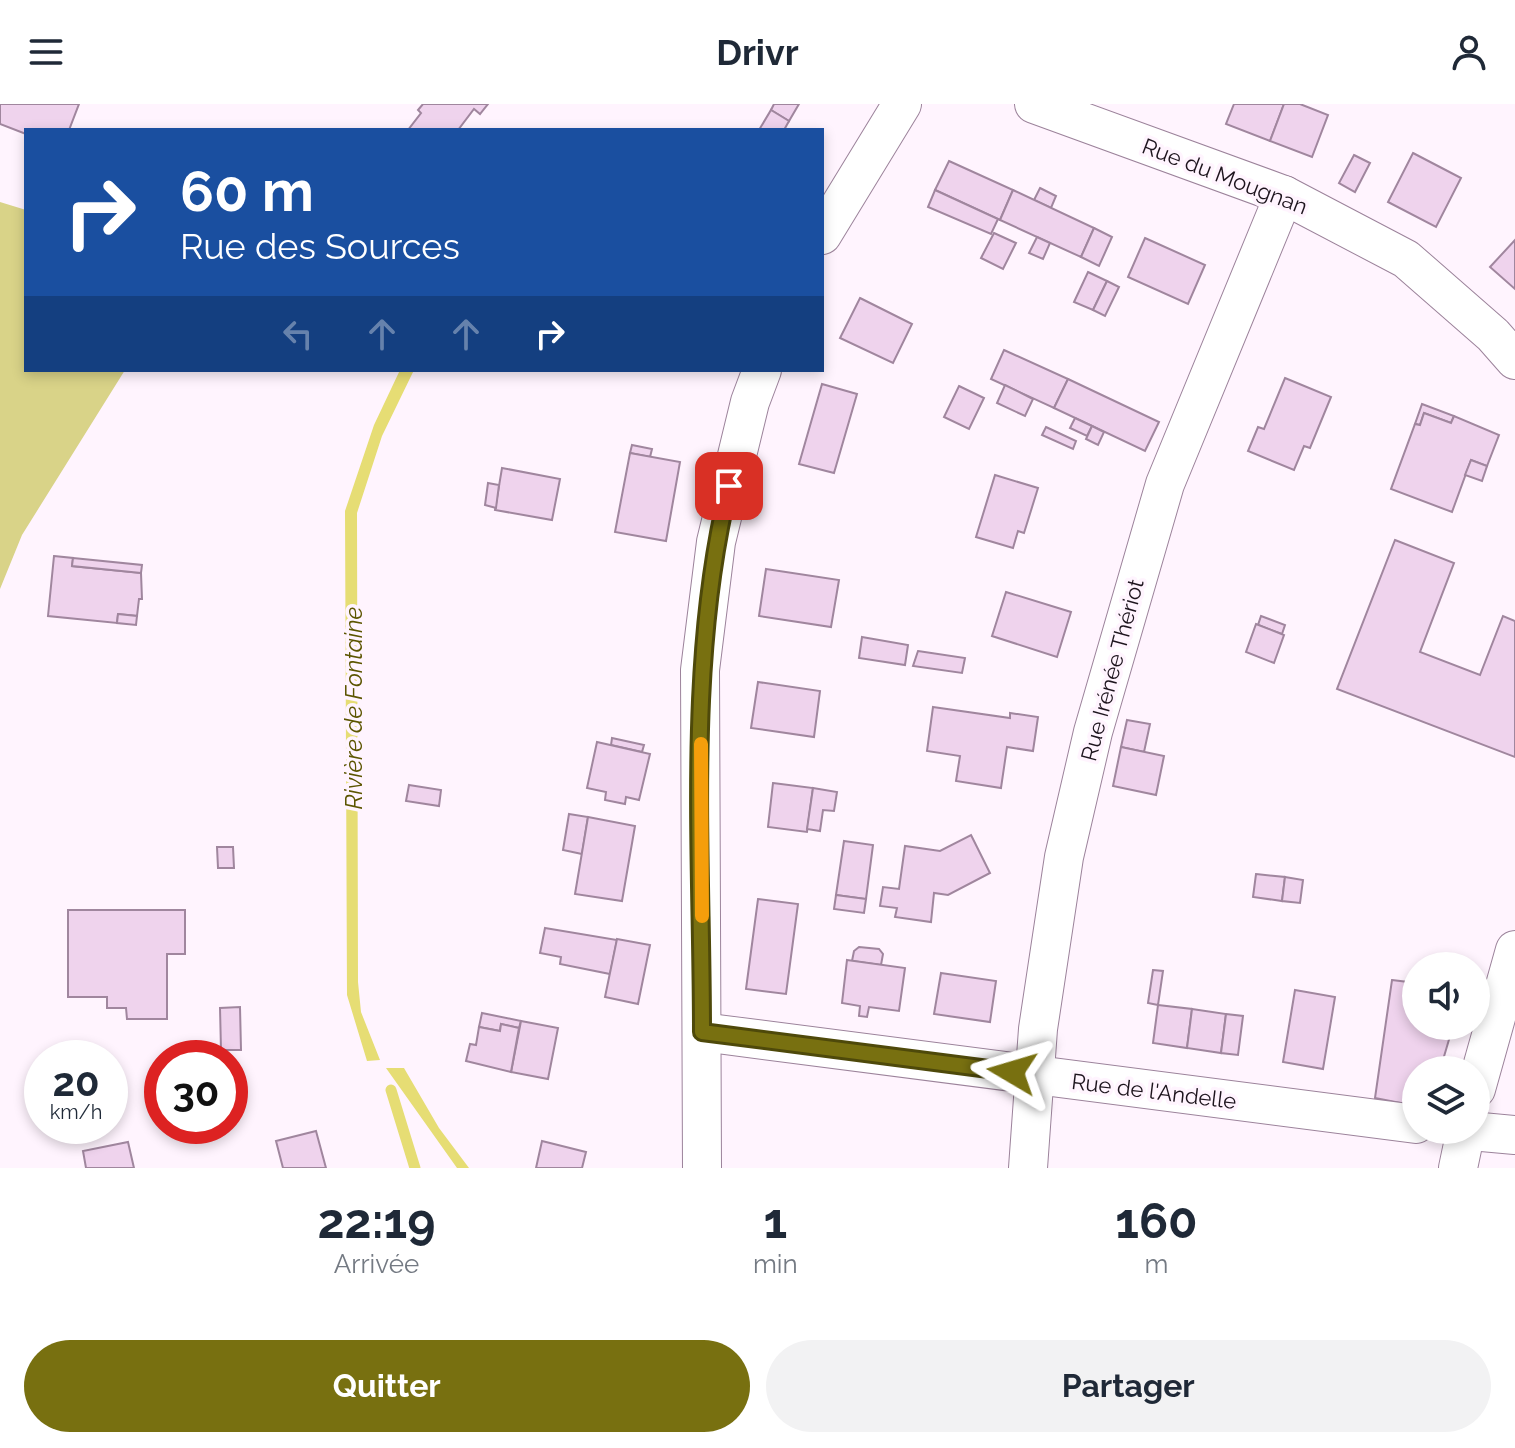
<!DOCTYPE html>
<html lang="fr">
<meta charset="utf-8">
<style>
body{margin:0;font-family:Raleway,sans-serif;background:#f2f2f3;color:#1f2937;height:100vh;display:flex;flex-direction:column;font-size:30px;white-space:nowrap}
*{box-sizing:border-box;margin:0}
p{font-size:26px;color:#747a83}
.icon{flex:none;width:44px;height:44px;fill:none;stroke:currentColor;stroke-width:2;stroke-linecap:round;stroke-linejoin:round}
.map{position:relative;height:1064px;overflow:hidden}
.sheet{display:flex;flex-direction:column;background:#fff;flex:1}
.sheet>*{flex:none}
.guide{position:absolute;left:24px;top:24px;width:800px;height:244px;border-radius:0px;box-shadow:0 4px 12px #0003;background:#1a4fa0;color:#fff;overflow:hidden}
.controls{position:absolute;left:1402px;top:848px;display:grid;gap:16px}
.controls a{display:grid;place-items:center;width:88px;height:88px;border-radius:50%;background:#fff;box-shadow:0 4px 12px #0003;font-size:40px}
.speed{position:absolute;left:24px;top:936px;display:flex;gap:16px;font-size:40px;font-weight:700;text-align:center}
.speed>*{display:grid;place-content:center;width:104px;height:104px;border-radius:50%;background:#fff;box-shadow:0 4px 12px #0003;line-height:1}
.speed small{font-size:20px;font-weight:400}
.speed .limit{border:12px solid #d22;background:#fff;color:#111}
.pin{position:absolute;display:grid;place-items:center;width:68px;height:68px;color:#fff;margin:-34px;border-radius:16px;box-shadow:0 4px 12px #0006}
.me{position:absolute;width:88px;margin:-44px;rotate:277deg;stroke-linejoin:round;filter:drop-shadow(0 0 6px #0008)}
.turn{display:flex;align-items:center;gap:28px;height:168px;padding:0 24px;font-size:36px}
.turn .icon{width:104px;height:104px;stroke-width:2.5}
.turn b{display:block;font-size:56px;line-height:68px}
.lanes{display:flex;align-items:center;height:76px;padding:0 24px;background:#0003;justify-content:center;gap:40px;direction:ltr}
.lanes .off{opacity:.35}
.eta{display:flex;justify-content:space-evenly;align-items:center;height:136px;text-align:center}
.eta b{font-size:48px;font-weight:700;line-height:56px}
.button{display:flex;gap:16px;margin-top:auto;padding:16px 24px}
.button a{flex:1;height:92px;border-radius:48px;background:#787010;color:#fff;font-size:32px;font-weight:700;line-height:92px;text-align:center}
.button a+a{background:#f2f2f3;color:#1f2937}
header{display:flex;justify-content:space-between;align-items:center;height:104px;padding:0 24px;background:#fff;font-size:36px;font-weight:700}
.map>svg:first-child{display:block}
.green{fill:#d9d388}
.water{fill:#e6dd74}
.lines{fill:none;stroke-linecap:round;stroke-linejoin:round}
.stream{stroke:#e6dd74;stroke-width:11}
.building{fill:#efd3ed;stroke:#a0869e;stroke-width:2}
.minor-casing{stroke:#9c839b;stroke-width:40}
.minor{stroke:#fff;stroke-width:38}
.route-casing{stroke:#4e490a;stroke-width:20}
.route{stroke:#787010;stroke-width:14}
.slow{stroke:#f59e0b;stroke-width:14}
.labels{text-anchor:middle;stroke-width:7;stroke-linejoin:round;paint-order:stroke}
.street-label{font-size:22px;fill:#1d141d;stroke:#fff4fe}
.water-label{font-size:24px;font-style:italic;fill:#5c5500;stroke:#fff4fe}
</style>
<header><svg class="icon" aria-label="menu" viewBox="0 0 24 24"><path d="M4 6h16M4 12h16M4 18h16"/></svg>Drivr<svg class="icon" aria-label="person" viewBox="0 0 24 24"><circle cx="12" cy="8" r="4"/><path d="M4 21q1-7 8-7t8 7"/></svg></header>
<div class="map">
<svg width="1515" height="1064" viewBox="0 0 1515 1064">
<rect width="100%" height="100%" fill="#fff4fe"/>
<!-- green -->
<path class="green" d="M0,98L26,106V266H125L22,431L0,485Z"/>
<!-- water -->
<g class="water">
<path d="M400,266H414L382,332L357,409L358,878L361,908L380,956L367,957L347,891L345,407L374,321Z"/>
<path d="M386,964H404L439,1024L469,1064H457Z"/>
</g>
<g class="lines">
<!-- stream -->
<path class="stream" d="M391,986L415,1064"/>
</g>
<!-- building -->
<g class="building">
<path d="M0,0H79L69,26H26V30L0,20Z"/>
<path d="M423,0H488L480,10L474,5L458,26H408L421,9L418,6Z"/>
<path d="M774,0H799L789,17L771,6Z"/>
<path d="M1234,0H1284L1270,37L1226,20Z"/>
<path d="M1284,0H1300L1328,11L1312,53L1270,37Z"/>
<path d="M771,6L789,17L784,26H759Z"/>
<path d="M1413,49L1461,74L1436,123L1388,98Z"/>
<path d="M1354,51L1370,59L1355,88L1339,79Z"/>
<path d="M949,57L1013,86L1000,116L935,86Z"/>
<path d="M1040,84L1056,92L1051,104L1034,96Z"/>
<path d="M935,86L998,115L991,130L928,103Z"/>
<path d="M1013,86L1094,124L1081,153L1000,116Z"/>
<path d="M1094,124L1112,133L1099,162L1081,153Z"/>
<path d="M994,129L1016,139L1003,165L981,154Z"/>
<path d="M1037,133L1050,139L1043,155L1029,149Z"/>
<path d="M1145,134L1205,161L1188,200L1128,173Z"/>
<path d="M1515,136V185L1490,163Z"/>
<path d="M1088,168L1107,177L1093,206L1074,198Z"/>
<path d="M1107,177L1119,183L1105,212L1093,206Z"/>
<path d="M860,194L912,220L893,259L840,234Z"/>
<path d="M1004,246L1068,275L1054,304L991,275Z"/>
<path d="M1285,274L1331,293L1310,344L1304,342L1294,366L1248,347L1258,323L1264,325Z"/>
<path d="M1068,275L1159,318L1145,347L1054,304Z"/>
<path d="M822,280L857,290L834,369L799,360Z"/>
<path d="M1005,281L1033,295L1025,312L997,299Z"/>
<path d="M959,282L984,294L969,325L944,313Z"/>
<path d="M1422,300L1454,312L1451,319L1424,309L1420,321L1415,320Z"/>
<path d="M1424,309L1451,319L1454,312L1499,331L1487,362L1471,356L1452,408L1391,385L1415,320L1420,321Z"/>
<path d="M1075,314L1092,322L1087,332L1070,324Z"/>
<path d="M1092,322L1104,328L1098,341L1086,335Z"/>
<path d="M1046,323L1076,337L1073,345L1042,331Z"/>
<path d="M632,341L652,345L650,353L630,349Z"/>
<path d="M630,349L680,358L666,437L615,428Z"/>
<path d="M1471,356L1487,362L1482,377L1465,371Z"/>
<path d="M502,364L560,375L552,416L495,406Z"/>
<path d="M995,371L1038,384L1024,429L1018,427L1013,444L976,433Z"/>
<path d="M488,379L499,381L496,404L485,401Z"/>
<path d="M1395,436L1454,459L1420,548L1480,571L1503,512L1515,517V653L1337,585Z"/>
<path d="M54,452L73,454L72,462L141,469L142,495H139L137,512L118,510L117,519L48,512Z"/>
<path d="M73,454L142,461L141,469L72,462Z"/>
<path d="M766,465L839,476L831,523L759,512Z"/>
<path d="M1006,488L1071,508L1057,553L992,532Z"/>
<path d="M118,510L137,512L136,521L117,519Z"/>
<path d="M1261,512L1285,521L1282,530L1258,521Z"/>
<path d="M1256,520L1284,531L1274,559L1246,548Z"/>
<path d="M862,533L908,541L905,561L859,554Z"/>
<path d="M918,547L965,554L962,569L913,562Z"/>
<path d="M758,578L820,587L814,633L751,624Z"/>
<path d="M933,603L1010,614V609L1038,613L1033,647L1007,643L1001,684L956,677L960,652L927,647Z"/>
<path d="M1127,616L1150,620L1144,648L1121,643Z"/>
<path d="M612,634L644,641L642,648L611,641Z"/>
<path d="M597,638L650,650L639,696L626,693L625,700L605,696L606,688L587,684Z"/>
<path d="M1121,643L1164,652L1156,691L1113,682Z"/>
<path d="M773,679L813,684L807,728L768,723Z"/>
<path d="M409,681L441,686L439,702L406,697Z"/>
<path d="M813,684L837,688L834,707L823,706L820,727L807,725Z"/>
<path d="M569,710L588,713L582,750L563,746Z"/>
<path d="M588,713L635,722L622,797L575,790Z"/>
<path d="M971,731L990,769L948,791L934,789L931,818L895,813L897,804L880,802L883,783L899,785L905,742L940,747Z"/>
<path d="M844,737L873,741L866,795L836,791Z"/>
<path d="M217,743H233L234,764H218Z"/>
<path d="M1256,770L1285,773L1282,797L1253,793Z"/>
<path d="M1285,773L1303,776L1300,799L1282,797Z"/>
<path d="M836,791L866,795L864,809L834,805Z"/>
<path d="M758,795L798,800L786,890L746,885Z"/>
<path d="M68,806H185V850H167V915H127L126,904H107V893H68Z"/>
<path d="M545,824L617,836L610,870L560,860L561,853L540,849Z"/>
<path d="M617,835L650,841L638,900L605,893Z"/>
<path d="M859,843L879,845L883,850L881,861L852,857L854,847Z"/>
<path d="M847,856L905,864L899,907L869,903L867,913L859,912L860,902L842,899Z"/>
<path d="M1153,866L1163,867L1158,901L1148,899Z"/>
<path d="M941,869L996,877L990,918L934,910Z"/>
<path d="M1392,876L1416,879V922H1453L1440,966H1416V1002L1375,994Z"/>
<path d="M1295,886L1335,893L1323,965L1283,958Z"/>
<path d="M1158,901L1192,905L1187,944L1153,939Z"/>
<path d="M240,903L241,946H221L220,904Z"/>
<path d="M1192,905L1226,910L1221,949L1187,944Z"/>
<path d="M482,909L521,917L519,924L501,920L500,927L479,923Z"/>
<path d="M1226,910L1243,912L1238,951L1221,949Z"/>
<path d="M521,917L558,924L548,975L511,968Z"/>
<path d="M501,920L519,924L511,968L466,957L470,940L476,941L479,923L500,927Z"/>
<path d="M316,1027L326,1064H283L276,1037Z"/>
<path d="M542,1037L586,1048L582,1064H536Z"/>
<path d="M128,1038L134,1064H86L83,1047Z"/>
</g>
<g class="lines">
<!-- minor casing -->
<g class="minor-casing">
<g id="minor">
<path d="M1034,0L1284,91L1406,155L1493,231L1515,256"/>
<path d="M822,131L902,0"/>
<path d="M702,928L1416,1020"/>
<path d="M1476,985L1515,846"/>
<path d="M1460,1026L1515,1031"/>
<path d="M702,1064L700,566L716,438L750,298L762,266"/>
<path d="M1028,1064L1038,925L1064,753L1093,628L1165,380L1284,91"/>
<path d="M1458,1064L1466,1026"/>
</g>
</g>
<!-- minor -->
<use href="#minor" class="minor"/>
</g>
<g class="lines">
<!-- route casing -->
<g class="route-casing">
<path id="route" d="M729,382C686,558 702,748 702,928L1012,968"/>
</g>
<!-- route -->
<use href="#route" class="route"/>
<!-- slow -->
<path class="slow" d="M701,640L702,812"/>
</g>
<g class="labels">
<!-- street labels -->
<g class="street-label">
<text transform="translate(1225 72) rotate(21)" y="8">Rue du Mougnan</text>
<text transform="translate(1112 566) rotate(-75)" y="8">Rue Irénée Thériot</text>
<text transform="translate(1154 987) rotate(7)" y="8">Rue de l'Andelle</text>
</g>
<!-- water labels -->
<g class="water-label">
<text transform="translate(354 604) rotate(-90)" y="8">Rivière de Fontaine</text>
</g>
</g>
</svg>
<div class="controls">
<a><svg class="icon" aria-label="sound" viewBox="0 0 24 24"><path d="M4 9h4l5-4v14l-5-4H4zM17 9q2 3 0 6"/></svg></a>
<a><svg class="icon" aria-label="layers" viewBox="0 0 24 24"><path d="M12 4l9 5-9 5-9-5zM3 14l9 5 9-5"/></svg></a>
</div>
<div class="speed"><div>20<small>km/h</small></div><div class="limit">30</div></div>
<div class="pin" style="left:729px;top:382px;background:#d93025"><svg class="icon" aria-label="arrive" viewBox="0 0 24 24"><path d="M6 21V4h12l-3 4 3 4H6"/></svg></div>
<svg class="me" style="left:1012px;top:968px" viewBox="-20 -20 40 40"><path d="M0-17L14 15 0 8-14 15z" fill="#787010" stroke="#fff" stroke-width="4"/></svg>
<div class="guide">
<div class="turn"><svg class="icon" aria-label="right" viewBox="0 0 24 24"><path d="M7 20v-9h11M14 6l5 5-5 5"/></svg><div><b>60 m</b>Rue des Sources</div></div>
<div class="lanes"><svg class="icon off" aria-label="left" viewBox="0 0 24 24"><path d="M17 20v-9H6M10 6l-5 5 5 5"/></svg><svg class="icon off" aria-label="ahead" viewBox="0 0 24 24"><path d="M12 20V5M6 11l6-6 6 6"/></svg><svg class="icon off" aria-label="ahead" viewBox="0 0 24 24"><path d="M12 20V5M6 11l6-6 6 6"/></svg><svg class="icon" aria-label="right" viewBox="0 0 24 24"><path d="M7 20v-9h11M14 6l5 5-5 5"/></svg></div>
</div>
</div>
<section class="sheet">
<div class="eta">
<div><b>22:19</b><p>Arrivée</p></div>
<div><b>1</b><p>min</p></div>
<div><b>160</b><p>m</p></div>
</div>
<div class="button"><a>Quitter</a><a>Partager</a></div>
</section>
